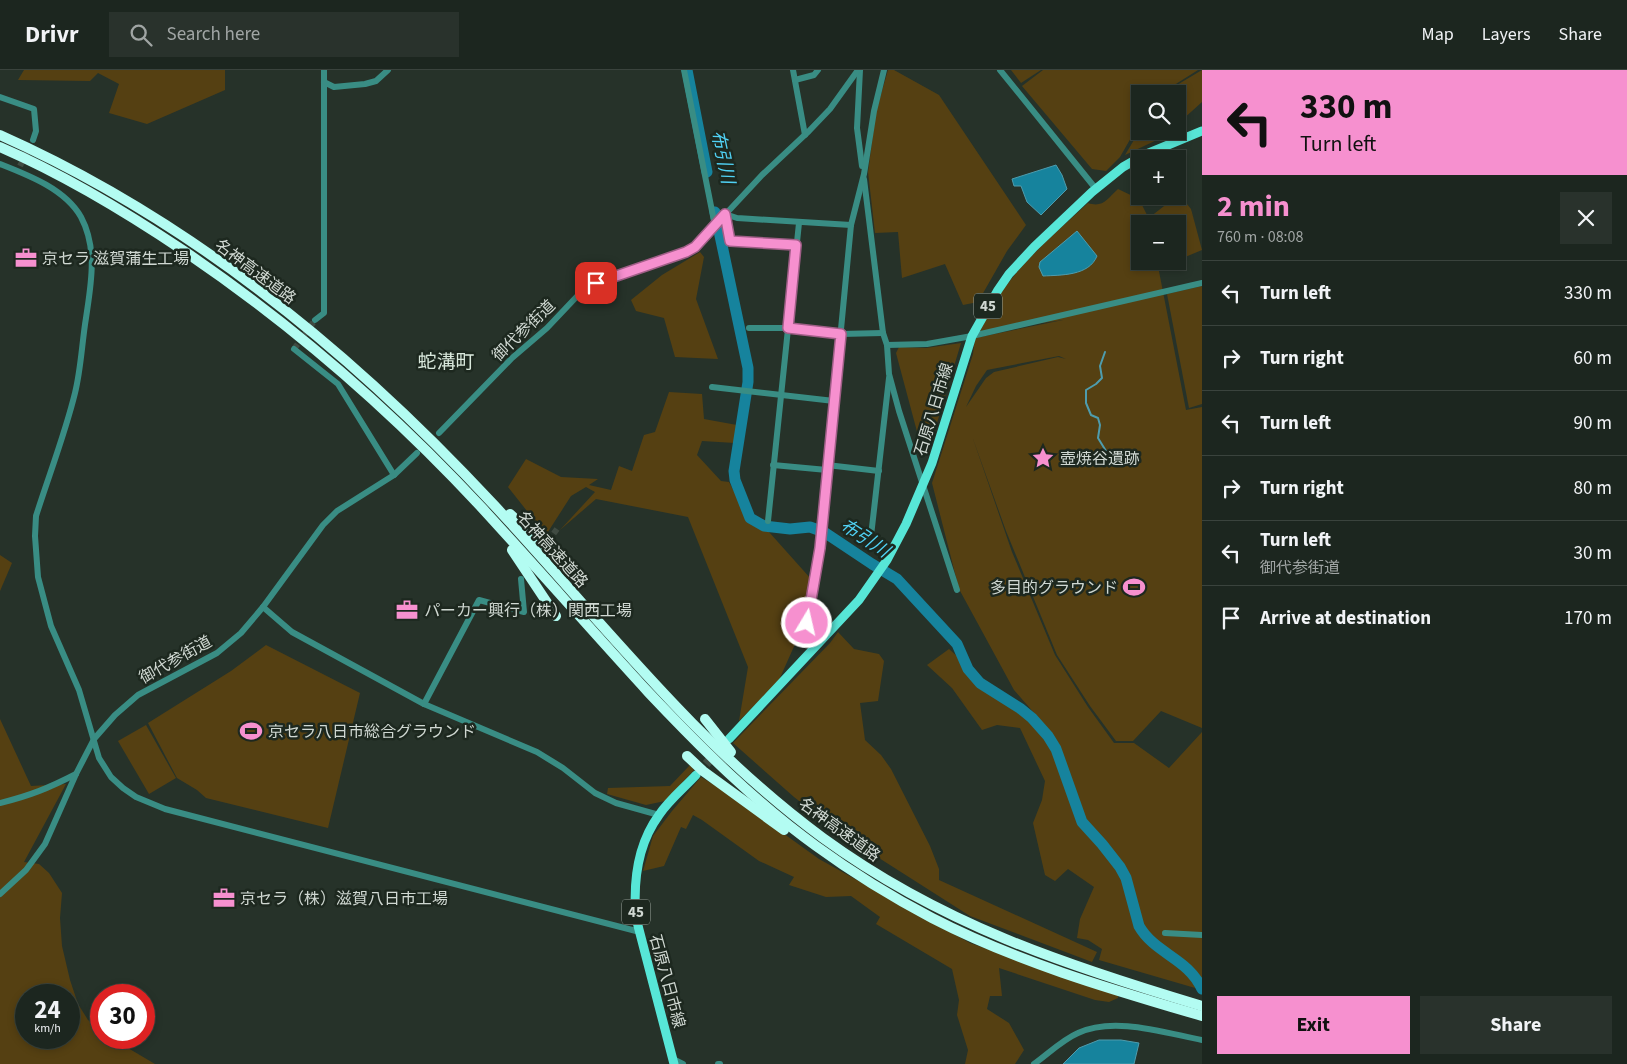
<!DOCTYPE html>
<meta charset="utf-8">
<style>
body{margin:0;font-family:"Source Sans 3","Noto Sans JP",sans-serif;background:#29322c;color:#f1f3f6;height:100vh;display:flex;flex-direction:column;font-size:19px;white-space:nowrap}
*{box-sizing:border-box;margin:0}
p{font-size:16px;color:#a0a5a4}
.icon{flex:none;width:28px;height:28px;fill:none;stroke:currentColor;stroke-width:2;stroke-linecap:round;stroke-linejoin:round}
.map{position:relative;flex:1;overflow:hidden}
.sheet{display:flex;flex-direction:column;background:#1c261f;width:425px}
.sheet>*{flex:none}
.hud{background:#f690cf;color:#111;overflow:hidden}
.tools{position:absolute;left:1131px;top:15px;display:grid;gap:10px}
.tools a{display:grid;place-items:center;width:55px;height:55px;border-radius:0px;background:#1c261f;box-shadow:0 2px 8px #0003,0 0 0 1px #3a433d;font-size:25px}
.speed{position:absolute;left:15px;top:914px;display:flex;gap:10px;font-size:25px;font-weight:700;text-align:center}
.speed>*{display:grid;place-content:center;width:65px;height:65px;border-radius:50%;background:#1c261f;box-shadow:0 2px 8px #0003,0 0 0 1px #3a433d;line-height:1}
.speed small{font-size:12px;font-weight:400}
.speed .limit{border:8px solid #d22;background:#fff;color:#111}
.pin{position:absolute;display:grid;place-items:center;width:42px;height:42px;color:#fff;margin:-21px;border-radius:10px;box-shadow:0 2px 8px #0006}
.me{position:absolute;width:55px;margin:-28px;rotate:9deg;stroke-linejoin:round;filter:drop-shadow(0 0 4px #0008)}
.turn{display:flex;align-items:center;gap:18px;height:105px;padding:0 15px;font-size:22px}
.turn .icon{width:65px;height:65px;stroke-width:2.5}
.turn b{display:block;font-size:35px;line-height:42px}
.round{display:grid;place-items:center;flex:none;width:52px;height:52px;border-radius:0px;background:#29322c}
.head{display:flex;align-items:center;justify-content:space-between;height:85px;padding:0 15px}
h1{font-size:30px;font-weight:700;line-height:38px;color:#f690cf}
.primary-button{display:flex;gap:10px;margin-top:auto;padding:10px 15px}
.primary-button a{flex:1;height:58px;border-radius:0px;background:#f690cf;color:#111;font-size:20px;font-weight:700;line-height:58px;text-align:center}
.primary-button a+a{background:#29322c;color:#f1f3f6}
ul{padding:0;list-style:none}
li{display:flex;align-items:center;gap:15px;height:65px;padding:0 15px;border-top:1px solid #3a433d}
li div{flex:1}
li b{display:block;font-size:19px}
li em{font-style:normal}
header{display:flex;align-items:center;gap:30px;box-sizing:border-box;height:70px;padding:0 25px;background:#1c261f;border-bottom:1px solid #3a433d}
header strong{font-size:24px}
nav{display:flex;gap:28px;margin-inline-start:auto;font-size:18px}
.search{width:350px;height:45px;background:#29322c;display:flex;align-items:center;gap:12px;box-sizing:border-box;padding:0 18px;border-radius:0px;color:#a0a5a4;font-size:19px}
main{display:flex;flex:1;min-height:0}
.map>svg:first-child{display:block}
.green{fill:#554012;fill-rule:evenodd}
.water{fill:#16839d;stroke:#4e9cad}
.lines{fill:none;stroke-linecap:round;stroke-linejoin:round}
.stream{stroke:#4e9cad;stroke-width:2}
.river{stroke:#16839d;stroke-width:11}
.minor-tunnel{stroke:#404b42;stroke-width:6;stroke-dasharray:6 3;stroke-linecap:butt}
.major-tunnel{stroke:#404b42;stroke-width:9;stroke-dasharray:9 4.5;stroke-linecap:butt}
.minor{stroke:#398d84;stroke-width:6}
.major{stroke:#57e6d7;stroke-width:9}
.highway{stroke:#b3fcf2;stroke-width:10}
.route-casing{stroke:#a05e87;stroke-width:12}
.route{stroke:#f690cf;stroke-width:9}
.labels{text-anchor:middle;stroke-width:5;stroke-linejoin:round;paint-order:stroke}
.shield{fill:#1d281f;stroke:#9aa39c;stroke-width:1}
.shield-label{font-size:15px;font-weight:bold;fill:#d0d8d2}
.poi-label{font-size:16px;fill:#d0d8d2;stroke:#1d281f;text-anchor:start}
.street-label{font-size:16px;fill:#d0d8d2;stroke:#1d281f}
.water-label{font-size:18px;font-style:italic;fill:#50d1f4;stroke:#1d281f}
.quarter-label{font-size:19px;fill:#d9e8dc;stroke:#1d281f}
</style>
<header>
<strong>Drivr</strong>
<div class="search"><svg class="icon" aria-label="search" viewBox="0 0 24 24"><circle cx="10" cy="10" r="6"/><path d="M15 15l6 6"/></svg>Search here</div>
<nav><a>Map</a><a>Layers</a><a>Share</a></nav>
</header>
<main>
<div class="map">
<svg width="1202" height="994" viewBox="0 0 1202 994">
<rect width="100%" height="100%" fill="#263229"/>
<!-- green -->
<g class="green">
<path d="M24,0H225V20L147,54L109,43L119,14L98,3L90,11L18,10Z"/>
<path d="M888,0H894L939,25L1026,155L1007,181L978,232L963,235L945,194L902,208L898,162L875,163L868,102L876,42Z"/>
<path d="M1011,0H1041L1021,13Z"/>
<path d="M1043,0H1198L1160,24H1140V55L1136,59L1120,87L1106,101L1092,99L1022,16Z"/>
<path d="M1202,0V32L1182,50L1180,59L1178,60V24H1162Z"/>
<path d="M1140,60V61H1176L1125,85Z"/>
<path d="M1118,119L1139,129L1151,153L1140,154V191H1157L1186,340L1202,337V658L1161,641L1133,671H1116L1090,636L1057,585L1006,461L972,366L1012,482L1055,585L1088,637L1114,673H1134L1169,698L1202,662V920L1099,890L1102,879L1088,870L1077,868L1080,849L1094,817L1068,799L1055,811L1045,805L1033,753L1042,730L1045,711L1020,658L997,655L982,660L952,618L927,595L949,579L978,605L1035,644L1014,620L959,519L932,413L973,284L975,268L1063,250L980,262C1001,208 1047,171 1088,133C1103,138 1107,129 1118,119ZM1059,286L1066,289L1058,287L994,302L986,308L966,337L976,316L987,300Z"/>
<path d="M1182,128L1191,139L1202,180L1178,190V154H1153L1150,147L1168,133Z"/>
<path d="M700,182L704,187L696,229L718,289L675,287L664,248L636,241L631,230L662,205Z"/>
<path d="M1202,216V334L1189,338L1167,224Z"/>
<path d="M961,273L928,383L923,384L896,283L899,277L926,278Z"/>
<path d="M669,322L702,324L704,349L737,355L735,373L702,371L697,385L721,411L729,412L752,455L769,462L811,509L796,572L779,610L739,651L748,597L688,447L596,429L560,460L595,422L586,417L571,426L546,465L508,417L526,389L561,407L598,409L589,415L611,420L619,396L632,401L644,365L655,362Z"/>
<path d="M0,485L12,493L0,521Z"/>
<path d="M838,562L854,579L879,584L884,591L878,631L860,633L865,670L881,685L891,699L930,776L939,799V810L1097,882L1092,892L970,846L846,767L794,727L733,673L830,573Z"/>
<path d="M266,575L360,623L328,758L206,728L197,720L177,708L148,653L231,601Z"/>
<path d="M0,649L31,716L66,714L24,792L39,794L49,803L62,823L60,848L62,876L70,910L78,934L88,950L101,961V968H111L155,994H0ZM26,925H69V968H26Z"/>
<path d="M146,655L176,708L149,724L118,671Z"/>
<path d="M690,695L694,700L665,731L646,735L607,724L608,718L670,716Z"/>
<path d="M701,707L726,722L819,789L970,873L1118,925V928L1109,932L1095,930L999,898L1002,926H990L987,939L1009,953L1024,980L1015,994H965L968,980L957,945L959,930L952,899L876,854L880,847L851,826L826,827L789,815L794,807L759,791L702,750L693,745L686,759L681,757L664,796L643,801L653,766L672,741Z"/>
</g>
<!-- water -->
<g class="water">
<path d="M1056,95L1062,105L1067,119L1041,145L1027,132L1021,116H1014L1012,109Z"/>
<path d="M1077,161L1097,186C1089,206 1061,205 1043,206L1039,197L1040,192Z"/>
<path d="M1099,970H1121L1139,973L1134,994H1063L1079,978Z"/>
</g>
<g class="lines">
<!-- stream -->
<path class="stream" d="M1105,282L1100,296L1102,308L1096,314L1086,320V333L1091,345L1098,348L1100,355L1098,368L1106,381"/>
<!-- river -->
<g class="river">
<path d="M687,0L707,102"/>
<path d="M715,142L748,298V312L734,401L735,410L750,448L764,456L790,459L810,457L824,462L872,494L897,509L957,574L968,599L980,613L1021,639L1032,648L1048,666L1056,679L1082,752L1102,774L1120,797L1126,808L1139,856C1155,884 1188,888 1202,919"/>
</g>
<!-- minor-tunnel -->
<g class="minor-tunnel">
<path d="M20,96L33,70"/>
<path d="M294,279L315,250"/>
<path d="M543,478L557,459"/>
</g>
<!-- major-tunnel -->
<path class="major-tunnel" d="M697,704L717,682"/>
<!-- minor -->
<g class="minor">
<path d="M684,0L715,156"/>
<path d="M793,0L805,65"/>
<path d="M860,0L857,58L862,96"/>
<path d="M1000,0L1096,119"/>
<path d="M795,10L814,5L818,0"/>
<path d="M324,12L334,17L365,14L376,11L388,0"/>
<path d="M0,27L34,39L36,61L33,70"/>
<path d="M0,94C28,105 65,119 81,147C98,179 91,214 86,248C82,272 81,299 75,323C65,364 49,405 36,446L35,466L38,507L51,556L79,620L99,688L111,707L123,718L136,727L165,739L640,862"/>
<path d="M864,109L883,263L887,275L889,304L899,341L957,520"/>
<path d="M796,175L730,171L725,144L737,148L851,155"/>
<path d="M315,250L324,243V0"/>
<path d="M749,258H788L841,264L883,263"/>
<path d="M887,275L927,274L972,266L1202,213"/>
<path d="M294,279L338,314L394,405"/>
<path d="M712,317L834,331"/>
<path d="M439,363L512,288L547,258L582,221L596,213L686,182L695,177L762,105L809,61L830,39L858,0"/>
<path d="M773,395L827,400"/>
<path d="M827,395L879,401"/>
<path d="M768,451L799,153"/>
<path d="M871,466L889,308"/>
<path d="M263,537L292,562L424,634L537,682L563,698L595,723L616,733L659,745"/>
<path d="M816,577L807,553L820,478L851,155L864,104L874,41L884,0"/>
<path d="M424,634L479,530L524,542L521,509"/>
<path d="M0,733C29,726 49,718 76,704"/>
<path d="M0,824L26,800L45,774L76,704L94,669L115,645L138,625L217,583L241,563L263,537L323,455L337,441L394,405L417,383"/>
<path d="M1165,863L1202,865"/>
<path d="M673,989L683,994"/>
<path d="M718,994H720"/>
<path d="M1034,994C1048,984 1062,970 1078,963C1114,946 1165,963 1202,970"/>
</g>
<!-- major -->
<g class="major">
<path d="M729,669L859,530L887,490L906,454L932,393L972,266L998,220L1009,204L1034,177L1092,122L1123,97L1144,85L1202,61"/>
<path d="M674,994L636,848C633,812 637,775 659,745C669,730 684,718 696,705"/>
</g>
<!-- highway -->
<g class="highway">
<path d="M0,65C189,149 354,284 494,435C600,549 696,675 823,768C941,854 1065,895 1202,936"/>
<path d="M0,77C65,105 126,142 184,181C293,255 392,341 482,438C538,499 593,562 649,623C701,678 755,732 816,776C853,803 892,827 932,848C1017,892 1110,919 1202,946"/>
<path d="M510,444L540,472L559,485"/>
<path d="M512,480L556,546"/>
<path d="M705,649L731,682"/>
<path d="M687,686L703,701L784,760"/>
</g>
</g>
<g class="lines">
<!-- route casing -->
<g class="route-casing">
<path id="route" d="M596,213L686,182L695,177L725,144L730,171L796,175L788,258L841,264L820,478L807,553"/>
</g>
<!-- route -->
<use href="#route" class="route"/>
</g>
<!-- icons -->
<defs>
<g id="office-bare" transform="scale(1.725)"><path d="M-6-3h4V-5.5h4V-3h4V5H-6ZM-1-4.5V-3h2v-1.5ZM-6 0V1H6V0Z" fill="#f690cf" stroke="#1d281f" stroke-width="2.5" paint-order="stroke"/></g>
<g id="sight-bare" transform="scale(1.725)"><path d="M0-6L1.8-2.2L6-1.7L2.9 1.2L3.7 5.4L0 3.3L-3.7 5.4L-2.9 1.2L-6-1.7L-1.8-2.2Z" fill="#f690cf" stroke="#1d281f" stroke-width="2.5" paint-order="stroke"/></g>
<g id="stadium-bare" transform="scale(1.725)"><path d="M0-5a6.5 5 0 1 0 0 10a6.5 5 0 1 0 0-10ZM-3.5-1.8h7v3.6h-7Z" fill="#f690cf" stroke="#1d281f" stroke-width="2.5" paint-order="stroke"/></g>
</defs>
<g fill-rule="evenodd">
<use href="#office-bare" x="26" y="188"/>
<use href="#sight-bare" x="1043" y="388"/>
<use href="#stadium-bare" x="1134" y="517"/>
<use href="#office-bare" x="407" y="540"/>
<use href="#stadium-bare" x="251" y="661"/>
<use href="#office-bare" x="224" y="828"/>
</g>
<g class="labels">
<!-- shield labels -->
<g class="shield">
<rect x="974" y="223.5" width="28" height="25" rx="4"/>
<rect x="622" y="829.5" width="28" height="25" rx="4"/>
</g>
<g class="shield-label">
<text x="988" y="241">45</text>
<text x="636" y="847">45</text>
</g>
<!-- poi labels -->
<g class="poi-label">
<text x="42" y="194">京セラ 滋賀蒲生工場</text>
<text x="1060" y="394">壺焼谷遺跡</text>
<text x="1118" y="523" text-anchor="end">多目的グラウンド</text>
<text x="424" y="546">パーカー興行（株）関西工場</text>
<text x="268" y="667">京セラ八日市総合グラウンド</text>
<text x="240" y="834">京セラ（株）滋賀八日市工場</text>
</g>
<!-- street labels -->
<g class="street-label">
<text transform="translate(256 201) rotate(37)" y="6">名神高速道路</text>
<text transform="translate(523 260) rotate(-44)" y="6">御代参街道</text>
<text transform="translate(933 339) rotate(-73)" y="6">石原八日市線</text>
<text transform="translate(553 479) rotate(48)" y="6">名神高速道路</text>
<text transform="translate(175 589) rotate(-29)" y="6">御代参街道</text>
<text transform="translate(840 759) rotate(36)" y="6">名神高速道路</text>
<text transform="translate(668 911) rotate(75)" y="6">石原八日市線</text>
</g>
<!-- water labels -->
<g class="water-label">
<text transform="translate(723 87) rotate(78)" y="6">布引川</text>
<text transform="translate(865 468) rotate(33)" y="6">布引川</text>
</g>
<!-- quarter labels -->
<g class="quarter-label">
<text x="446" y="298">蛇溝町</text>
</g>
</g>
</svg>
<div class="tools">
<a><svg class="icon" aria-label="search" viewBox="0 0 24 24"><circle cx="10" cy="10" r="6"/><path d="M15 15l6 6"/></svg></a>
<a>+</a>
<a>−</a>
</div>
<div class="speed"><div>24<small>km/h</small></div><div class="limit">30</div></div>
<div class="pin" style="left:596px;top:213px;background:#d93025"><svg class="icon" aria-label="arrive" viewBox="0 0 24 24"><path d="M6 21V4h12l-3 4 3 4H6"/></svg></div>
<svg class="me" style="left:807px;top:553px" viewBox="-20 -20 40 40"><circle r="17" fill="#f690cf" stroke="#fff" stroke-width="3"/><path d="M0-11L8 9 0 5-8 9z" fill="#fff"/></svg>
</div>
<section class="sheet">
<div class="hud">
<div class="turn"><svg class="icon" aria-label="left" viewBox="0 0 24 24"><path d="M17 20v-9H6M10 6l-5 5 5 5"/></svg><div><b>330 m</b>Turn left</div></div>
</div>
<div class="head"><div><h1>2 min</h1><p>760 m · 08:08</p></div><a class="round"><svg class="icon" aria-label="close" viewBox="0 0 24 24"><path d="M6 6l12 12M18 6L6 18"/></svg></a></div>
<ul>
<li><svg class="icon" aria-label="left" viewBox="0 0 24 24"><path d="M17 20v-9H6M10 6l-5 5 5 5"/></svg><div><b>Turn left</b></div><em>330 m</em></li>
<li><svg class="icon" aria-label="right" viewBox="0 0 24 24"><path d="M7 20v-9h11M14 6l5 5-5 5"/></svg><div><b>Turn right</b></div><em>60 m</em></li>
<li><svg class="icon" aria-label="left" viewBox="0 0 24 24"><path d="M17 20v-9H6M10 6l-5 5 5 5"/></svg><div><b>Turn left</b></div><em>90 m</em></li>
<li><svg class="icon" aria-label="right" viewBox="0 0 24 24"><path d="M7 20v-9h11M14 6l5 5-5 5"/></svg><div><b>Turn right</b></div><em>80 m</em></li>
<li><svg class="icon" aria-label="left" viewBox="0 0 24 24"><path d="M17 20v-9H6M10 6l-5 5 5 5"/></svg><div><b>Turn left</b><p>御代参街道</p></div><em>30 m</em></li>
<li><svg class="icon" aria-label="arrive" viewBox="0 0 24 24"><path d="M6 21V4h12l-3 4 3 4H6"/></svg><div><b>Arrive at destination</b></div><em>170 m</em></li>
</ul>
<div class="primary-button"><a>Exit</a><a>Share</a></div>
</section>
</main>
